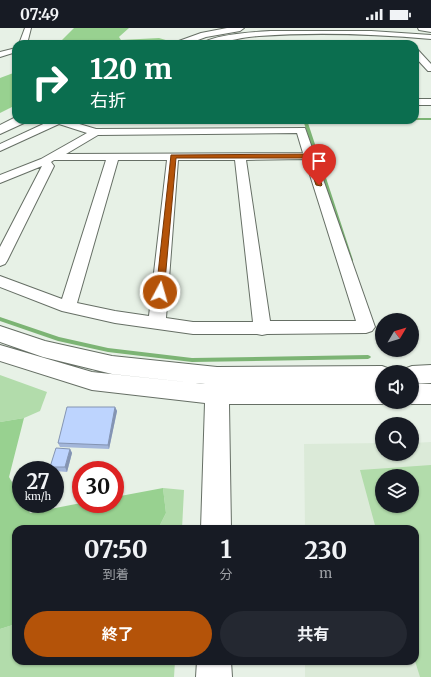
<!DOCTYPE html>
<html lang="ja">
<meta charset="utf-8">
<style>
body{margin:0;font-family:Merriweather,"Noto Sans JP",serif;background:#242831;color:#f1f3f6;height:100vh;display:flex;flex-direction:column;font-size:15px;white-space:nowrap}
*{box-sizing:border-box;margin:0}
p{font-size:13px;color:#9ea1a6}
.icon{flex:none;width:22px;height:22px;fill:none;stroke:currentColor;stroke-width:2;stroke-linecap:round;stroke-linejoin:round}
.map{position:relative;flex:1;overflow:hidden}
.drawer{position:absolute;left:12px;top:497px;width:407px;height:140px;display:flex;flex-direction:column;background:#171b24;border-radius:12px;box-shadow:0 1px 3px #0004}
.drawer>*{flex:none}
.hud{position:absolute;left:12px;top:12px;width:407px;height:84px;border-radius:12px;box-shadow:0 1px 3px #0004;background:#0b6e4f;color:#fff;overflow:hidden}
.needle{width:26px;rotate:52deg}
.buttons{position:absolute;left:375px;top:285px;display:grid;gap:8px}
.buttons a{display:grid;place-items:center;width:44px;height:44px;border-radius:50%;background:#171b24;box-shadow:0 1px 3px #0004;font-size:20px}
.speed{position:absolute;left:12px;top:433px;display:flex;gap:8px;font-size:20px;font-weight:700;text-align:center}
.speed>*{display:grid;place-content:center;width:52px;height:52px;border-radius:50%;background:#171b24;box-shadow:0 1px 3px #0004;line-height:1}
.speed small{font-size:10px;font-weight:400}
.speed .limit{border:6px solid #d22;background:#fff;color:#111}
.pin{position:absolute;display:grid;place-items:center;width:34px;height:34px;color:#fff;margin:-41px -17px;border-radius:50% 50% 50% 0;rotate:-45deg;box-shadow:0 0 4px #0007}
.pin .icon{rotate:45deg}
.me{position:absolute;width:44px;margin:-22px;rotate:6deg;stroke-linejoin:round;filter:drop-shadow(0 0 3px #0008)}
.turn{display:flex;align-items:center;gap:14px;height:84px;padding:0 12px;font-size:18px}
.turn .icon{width:52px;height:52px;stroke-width:2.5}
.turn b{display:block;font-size:28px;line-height:34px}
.eta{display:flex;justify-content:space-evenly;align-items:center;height:68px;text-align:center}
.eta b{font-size:24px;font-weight:700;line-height:28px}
.button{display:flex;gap:8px;margin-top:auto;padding:8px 12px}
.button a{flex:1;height:46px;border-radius:24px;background:#b45309;color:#fff;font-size:16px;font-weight:700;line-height:46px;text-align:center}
.button a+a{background:#242831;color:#f1f3f6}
.status{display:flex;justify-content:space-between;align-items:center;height:28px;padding:0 20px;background:#171b24;direction:ltr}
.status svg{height:11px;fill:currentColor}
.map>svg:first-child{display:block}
.built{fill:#dbead8;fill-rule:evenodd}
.green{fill:#b2dcab;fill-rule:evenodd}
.forest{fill:#98d190}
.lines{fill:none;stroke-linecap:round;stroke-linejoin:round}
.stream{fill:#7cb474;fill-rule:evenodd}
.minor-casing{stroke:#666f65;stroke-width:2}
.tertiary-casing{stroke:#666f65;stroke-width:2}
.minor{fill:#fff;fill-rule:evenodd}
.tertiary{fill:#fff;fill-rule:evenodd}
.wall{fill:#a3b6da}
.shaded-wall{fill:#8494b2}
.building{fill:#bdd4fe;stroke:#8494b2}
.route{fill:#b45309;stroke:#753606}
</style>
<div class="status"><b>07:49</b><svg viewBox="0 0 49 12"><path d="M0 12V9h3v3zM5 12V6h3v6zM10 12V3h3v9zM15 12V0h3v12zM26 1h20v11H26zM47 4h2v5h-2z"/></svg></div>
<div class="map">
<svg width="431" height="649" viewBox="0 0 431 649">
<rect width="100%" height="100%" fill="#e7f1e6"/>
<!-- built -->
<path class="built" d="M431,414V649H305V633H415V501H305L304,416L382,415V426H412V415ZM382,448H412V478H382Z"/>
<!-- green -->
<g class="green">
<path d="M0,347L47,364L40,383L24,390L0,394Z"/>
<path d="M431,437V649H420L415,633V501H376L360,442ZM382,448H412V478H382Z"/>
<path d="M163,460L184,462L182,501H158L166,485Z"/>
<path d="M16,596V633H175L174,649H0V601Z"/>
</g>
<!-- forest -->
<g class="forest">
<path d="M74,0H129L120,8L119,9L121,12L159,10L169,13L163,16H58Z"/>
<path d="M16,44V69L13,70L16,71V77L0,85V50Z"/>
<path d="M24,390L9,449L21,469V476H25L30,485L81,475L115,476V469L163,460L166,485L158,501H16V596L0,601V394Z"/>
</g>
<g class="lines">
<!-- stream -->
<g class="stream">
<rect x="415" y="90" width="16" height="2"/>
<path d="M311,92H316L308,95L353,232V233H349V232L304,95Z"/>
<path d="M0,289L59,309L108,320L192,330L368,327L370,328L371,329L370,330L368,331L192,334L108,324L58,313L0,293Z"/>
</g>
<!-- minor casing -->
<g class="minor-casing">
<g id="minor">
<path d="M25,0H31L27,16H19Z"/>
<path d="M271,3H371L431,7V11C374,6 316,4 259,8C239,9 220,16 201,16C214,6 254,4 271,3Z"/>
<path d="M16,20V24L0,29V24Z"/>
<path d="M415,22H418L431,36V43H428L415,29Z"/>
<rect x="415" y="71" width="16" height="6"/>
<path d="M52,92H66L96,101L305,100L375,299L372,303L366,305L267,306L262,307L257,306H193L115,295L62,283L0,259V248L62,271L106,132H54L51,134L54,138L7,233L5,236L0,238V219L42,138L0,155V147L41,131L87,105L59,96L0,123V116ZM297,105L303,125L66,126L98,107ZM305,131L356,293H270L246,132ZM118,132H167L149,288L115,283L77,275ZM178,132H235L253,294H193L166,290Z"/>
</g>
</g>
<!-- tertiary casing -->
<g class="tertiary-casing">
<g id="tertiary">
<path d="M227,0H244L240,3L206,9L187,16H174L176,14L201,5Z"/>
<path d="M418,0H431V4L419,2Z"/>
<path d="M16,89V92H26L24,95L0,106V97Z"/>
<path d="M0,298L45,313L112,328L217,339L382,338L390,341L392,344H382V356L229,357L382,356V374H387L382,376H229L231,501H201L205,375L92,362L0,333V317L92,344L205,356L112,346L43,329L0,314Z"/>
<path d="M431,337V355L412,356V344H402L404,341L412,338Z"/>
<path d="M412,356H431V376H412L407,374H412Z"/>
<path d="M197,633H231L232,649H196Z"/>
</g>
</g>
<!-- minor -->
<use href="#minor" class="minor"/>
<!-- tertiary -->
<use href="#tertiary" class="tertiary"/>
</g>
<!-- wall -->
<g class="wall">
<path d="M115,379L117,383L109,421L60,419L58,415Z"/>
<path d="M70,421L72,425L67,444L55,443V442H52L50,439Z"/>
</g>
<!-- shaded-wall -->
<g class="shaded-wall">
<path d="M115,379L117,383L109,421L108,417Z"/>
<path d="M70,421L72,425L67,444L65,439Z"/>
<path d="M55,448L57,451L55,463Z"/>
</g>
<!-- building -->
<g class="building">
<path d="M67,379H115L108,417L58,415Z"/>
<path d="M56,420L70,421L65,439H50Z"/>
</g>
<!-- route -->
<path class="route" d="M309,126L312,128L322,157L321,158L316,157L307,130H176L164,264L163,266H157L156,264L171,127Z"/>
</svg>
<div class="buttons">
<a><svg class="needle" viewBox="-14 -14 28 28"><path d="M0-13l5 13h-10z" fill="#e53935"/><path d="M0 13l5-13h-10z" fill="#9ea1a6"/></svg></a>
<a><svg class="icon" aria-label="sound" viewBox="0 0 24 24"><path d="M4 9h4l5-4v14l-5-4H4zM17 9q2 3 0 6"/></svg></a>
<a><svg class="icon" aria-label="search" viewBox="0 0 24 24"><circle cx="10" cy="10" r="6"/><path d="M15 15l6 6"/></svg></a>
<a><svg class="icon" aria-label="layers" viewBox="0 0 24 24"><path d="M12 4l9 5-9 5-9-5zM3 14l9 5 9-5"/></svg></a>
</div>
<div class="speed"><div>27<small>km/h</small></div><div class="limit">30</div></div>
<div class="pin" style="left:319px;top:157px;background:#d93025"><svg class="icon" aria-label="arrive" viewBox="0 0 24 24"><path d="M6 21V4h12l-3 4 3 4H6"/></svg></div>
<svg class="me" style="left:160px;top:264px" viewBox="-20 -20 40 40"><circle r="17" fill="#b45309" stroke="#fff" stroke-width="3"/><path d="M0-11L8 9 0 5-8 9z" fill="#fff"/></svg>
<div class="hud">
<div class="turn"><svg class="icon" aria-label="right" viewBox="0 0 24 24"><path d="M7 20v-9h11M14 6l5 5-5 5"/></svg><div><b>120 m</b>右折</div></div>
</div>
<section class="drawer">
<div class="eta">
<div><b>07:50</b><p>到着</p></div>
<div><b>1</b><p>分</p></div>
<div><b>230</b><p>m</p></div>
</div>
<div class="button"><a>終了</a><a>共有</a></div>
</section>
</div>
